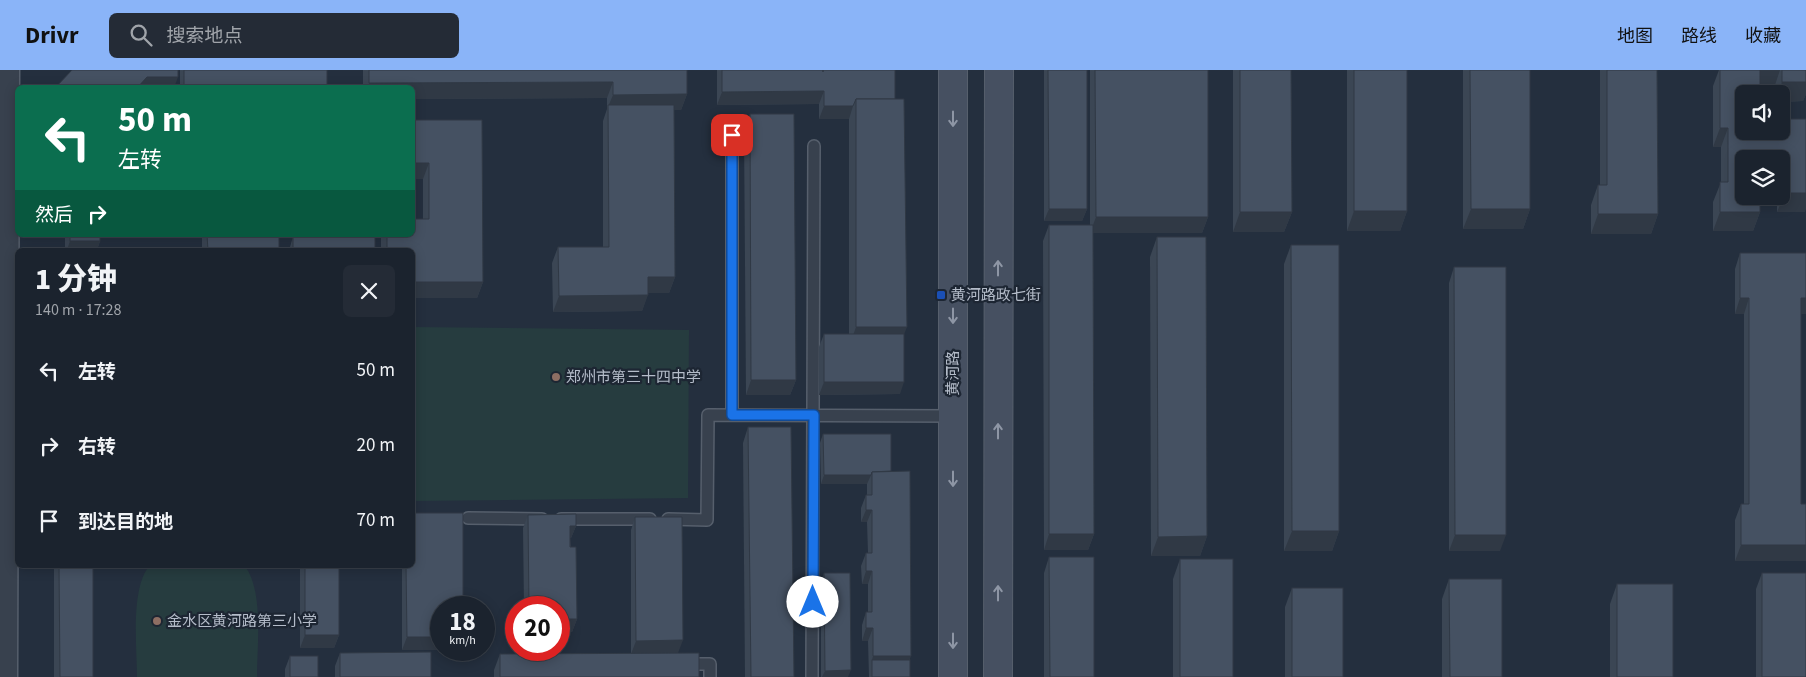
<!DOCTYPE html>
<html lang="zh">
<meta charset="utf-8">
<style>
body{margin:0;font-family:"Source Sans 3","Noto Sans SC",sans-serif;background:#242b36;color:#f1f3f6;height:100vh;display:flex;flex-direction:column;font-size:19px;white-space:nowrap}
*{box-sizing:border-box;margin:0}
p{font-size:16px;color:#a0a4aa}
.icon{flex:none;width:28px;height:28px;fill:none;stroke:currentColor;stroke-width:2;stroke-linecap:round;stroke-linejoin:round}
.map{position:relative;flex:1;overflow:hidden}
.side{position:absolute;left:15px;top:178px;width:400px;height:320px;display:flex;flex-direction:column;background:#1b232e;border-radius:8px;box-shadow:0 2px 12px #0003,0 0 0 1px #39404a}
.side>*{flex:none}
.guide{position:absolute;left:15px;top:15px;width:400px;height:152px;border-radius:8px;box-shadow:0 2px 12px #0003,0 0 0 1px #39404a;background:#0b6e4f;color:#fff;overflow:hidden}
.tools{position:absolute;left:1735px;top:15px;display:grid;gap:10px}
.tools a{display:grid;place-items:center;width:55px;height:55px;border-radius:8px;background:#1b232e;box-shadow:0 2px 12px #0003,0 0 0 1px #39404a;font-size:25px}
.speed{position:absolute;left:430px;top:526px;display:flex;gap:10px;font-size:25px;font-weight:700;text-align:center}
.speed>*{display:grid;place-content:center;width:65px;height:65px;border-radius:50%;background:#1b232e;box-shadow:0 2px 12px #0003,0 0 0 1px #39404a;line-height:1}
.speed small{font-size:12px;font-weight:400}
.speed .limit{border:8px solid #d22;background:#fff;color:#111}
.pin{position:absolute;display:grid;place-items:center;width:42px;height:42px;color:#fff;margin:-21px;border-radius:10px;box-shadow:0 2px 8px #0006}
.me{position:absolute;width:55px;margin:-28px;rotate:0deg;stroke-linejoin:round;filter:drop-shadow(0 0 4px #0008)}
.turn{display:flex;align-items:center;gap:18px;height:105px;padding:0 20px;font-size:22px}
.turn .icon{width:65px;height:65px;stroke-width:2.5}
.turn b{display:block;font-size:35px;line-height:42px}
.then{display:flex;align-items:center;height:48px;padding:0 20px;background:#0003;gap:10px;font-size:19px}
.round{display:grid;place-items:center;flex:none;width:52px;height:52px;border-radius:8px;background:#242b36}
.overview{display:flex;align-items:center;justify-content:space-between;height:85px;padding:0 20px}
h1{font-size:30px;font-weight:800;line-height:38px}
ul{padding:0;list-style:none}
li{display:flex;align-items:center;gap:15px;height:75px;padding:0 20px}
li div{flex:1}
li b{display:block;font-size:19px}
li em{font-style:normal}
header{display:flex;align-items:center;gap:30px;box-sizing:border-box;height:70px;padding:0 25px;background:#8ab4f8;color:#111}
header strong{font-size:24px}
nav{display:flex;gap:28px;margin-inline-start:auto;font-size:18px}
.search{width:350px;height:45px;background:#242b36;display:flex;align-items:center;gap:12px;box-sizing:border-box;padding:0 18px;border-radius:8px;color:#a0a4aa;font-size:19px}
.map>svg:first-child{display:block}
.green{fill:#263c3f}
.lines{fill:none;stroke-linecap:round;stroke-linejoin:round}
.service-casing{stroke:#565f6c;stroke-width:14}
.minor-casing{stroke:#565f6c;stroke-width:25}
.secondary-casing{stroke:#565f6c;stroke-width:30}
.service{stroke:#38414e;stroke-width:11}
.minor{stroke:#38414e;stroke-width:22}
.secondary{stroke:#465061;stroke-width:28}
.wall{fill:#3b4654;fill-rule:evenodd}
.shaded-wall{fill:#303945}
.building{fill:#455162;stroke:#303945}
.oneway{stroke:#8e96a5}
.route-casing{stroke:#114b97;stroke-width:12}
.route{stroke:#1a73e8;stroke-width:9}
.transit-dot{fill:#1a4fb4;stroke:#1d2633;stroke-width:2}
.education-dot{fill:#8d6e63;stroke:#1d2633;stroke-width:2}
.labels{text-anchor:middle;stroke-width:4.5;stroke-linejoin:round;paint-order:stroke}
.poi-label{font-size:15px;fill:#b4bcc9;stroke:#1d2633;text-anchor:start}
.street-label{font-size:15px;fill:#b4bcc9;stroke:#1d2633}
</style>
<header>
<strong>Drivr</strong>
<div class="search"><svg class="icon" aria-label="search" viewBox="0 0 24 24"><circle cx="10" cy="10" r="6"/><path d="M15 15l6 6"/></svg>搜索地点</div>
<nav><a>地图</a><a>路线</a><a>收藏</a></nav>
</header>
<div class="map">
<svg width="1806" height="607" viewBox="0 0 1806 607">
<rect width="100%" height="100%" fill="#242f3e"/>
<!-- green -->
<g class="green">
<path d="M412,257L689,260L688,428L413,431Z"/>
<path d="M150,495H244C264,519 257,576 257,607H137C137,577 130,518 150,495Z"/>
</g>
<g class="lines">
<!-- service casing -->
<g class="service-casing">
<g id="service">
<path d="M732,65V345"/>
<path d="M468,448L542,449"/>
<path d="M561,449H650"/>
<path d="M668,449L707,450L708,345L953,346"/>
<path d="M686,594H710V607"/>
<path d="M812,607L814,76"/>
</g>
</g>
<!-- minor casing -->
<g class="minor-casing">
<path id="minor" d="M6,607L8,0"/>
</g>
<!-- secondary casing -->
<g class="secondary-casing">
<g id="secondary">
<path d="M953,607V0"/>
<path d="M998,607L999,0"/>
</g>
</g>
<!-- service -->
<use href="#service" class="service"/>
<!-- minor -->
<use href="#minor" class="minor"/>
<!-- secondary -->
<use href="#secondary" class="secondary"/>
</g>
<!-- wall -->
<g class="wall">
<rect x="180" y="0" width="147" height="18"/>
<path d="M363,0H687V24L681,40H674L675,207L669,223H648L642,241L553,242L552,193L558,177H603V51L607,39V28L412,29V18H363Z"/>
<path d="M717,0H895V29L904,264L900,324L819,325V277L824,264H849V49H819V34L717,35Z"/>
<path d="M1044,0H1087V139L1082,151H1044Z"/>
<path d="M1090,0H1208V147L1202,163H1093L1094,464L1088,480H1044L1043,171L1049,155H1090Z"/>
<path d="M1233,0H1291L1292,142L1284,162H1233Z"/>
<path d="M1347,0H1407V141L1400,161H1347Z"/>
<path d="M1463,0H1530V139L1523,159H1463Z"/>
<path d="M1600,0H1657L1658,144L1651,164H1591V135L1598,115H1600Z"/>
<path d="M1719,0H1806V24L1803,31L1781,32V24H1775V15H1760V68H1778L1780,61H1781V58L1785,49L1805,142H1777V127H1760V142L1753,161H1713V132L1721,112V77H1713V16ZM1781,89V126H1744Z"/>
<path d="M750,44L796,310L790,325H746L744,60Z"/>
<path d="M412,50L483,212L477,228H412V180H381V165H412L423,149V109H412Z"/>
<path d="M65,165H100V171L97,180H65Z"/>
<rect x="202" y="165" width="77" height="15"/>
<path d="M293,167L375,180H289Z"/>
<path d="M1157,167L1207,466L1200,486H1151L1150,187Z"/>
<path d="M1291,175L1339,461L1332,481H1284V194Z"/>
<path d="M1740,183L1806,244H1801V434L1806,491H1735V450L1741,434H1744V244H1735V199Z"/>
<path d="M1454,197L1500,481H1449V213Z"/>
<path d="M748,357L794,607H745L743,373Z"/>
<path d="M823,364L891,401L910,590V607H869L868,571H862V555L866,542H868V514H862L861,496L866,483H868L867,452H861V438L866,425H867V414H821L820,373Z"/>
<path d="M528,445L576,456L571,468H570L577,549L572,562H565V565L560,578H559V538H524L523,458Z"/>
<path d="M635,447L678,583L699,607H494V600L500,584L631,583V460Z"/>
<path d="M1049,487L1094,607H1044V503Z"/>
<path d="M1180,489L1233,607H1173V509Z"/>
<rect x="54" y="495" width="39" height="112"/>
<path d="M300,495H339V565L334,578H300Z"/>
<path d="M402,495H412L441,580H459H402Z"/>
<path d="M824,503L848,607H821V512Z"/>
<path d="M1762,503L1806,607H1756V519Z"/>
<path d="M1449,509L1502,607H1442V529Z"/>
<path d="M1617,514L1673,607H1610V534Z"/>
<path d="M1292,518L1343,607H1285V537Z"/>
<path d="M340,583L431,607H335V596Z"/>
<path d="M290,586L318,607H285V599Z"/>
</g>
<!-- shaded-wall -->
<g class="shaded-wall">
<path d="M1758,0H1780L1775,15H1753Z"/>
<path d="M147,7H178L174,18H137Z"/>
<path d="M613,12L607,28L412,29V18H368L369,13Z"/>
<path d="M1782,12H1806V24L1803,31L1781,32V24H1778Z"/>
<path d="M824,21L819,34L717,35L722,22Z"/>
<path d="M687,24L681,40L608,41V37L613,25Z"/>
<path d="M824,36H853L849,49H819Z"/>
<path d="M1720,58H1728L1721,77H1713Z"/>
<path d="M412,93H429L423,109H412Z"/>
<path d="M1781,107H1785L1781,116Z"/>
<path d="M1785,123H1806V139L1805,142H1777Z"/>
<path d="M1753,126H1778L1753,127Z"/>
<path d="M1049,139H1087L1082,151H1044Z"/>
<path d="M1471,139H1530L1523,159H1463Z"/>
<path d="M1354,141H1407L1400,161H1347Z"/>
<path d="M1240,142H1292L1284,162H1233Z"/>
<path d="M1720,142H1760L1753,161H1713Z"/>
<path d="M1598,144H1658L1651,164H1591Z"/>
<path d="M1096,147H1208L1202,163H1090Z"/>
<path d="M70,171H100L97,180H67Z"/>
<path d="M648,207H675L669,223H642Z"/>
<path d="M412,212H483L477,228H412Z"/>
<path d="M648,225L642,241L553,242L559,226Z"/>
<path d="M1740,228H1749L1744,244H1735Z"/>
<path d="M1801,228H1806V244H1795Z"/>
<path d="M856,257H907L899,277H849Z"/>
<path d="M751,310H796L790,325H746Z"/>
<path d="M824,312H904L900,324L819,325Z"/>
<path d="M824,405H871L867,414H821Z"/>
<path d="M866,440H872L867,452H861Z"/>
<path d="M570,456H576L571,468H565Z"/>
<path d="M1292,461H1339L1332,481H1284Z"/>
<path d="M1049,464H1094L1088,480H1044Z"/>
<path d="M1455,465H1506L1500,481H1449Z"/>
<path d="M1207,466L1200,486H1151L1158,467Z"/>
<path d="M1741,475H1806V491H1735Z"/>
<path d="M866,501H872L868,514H862Z"/>
<path d="M565,549H577L572,562H560Z"/>
<path d="M866,558H873L868,571H862Z"/>
<path d="M305,565H339L334,578H300Z"/>
<path d="M559,565H565L560,578H559Z"/>
<path d="M407,567H441V580H459H402Z"/>
<path d="M683,570L678,583L631,584L636,571Z"/>
<path d="M873,586H911L906,599L872,590Z"/>
<path d="M851,600L848,607H822L825,601Z"/>
</g>
<!-- building -->
<g class="building">
<path d="M72,0H178V7H147L137,18H55Z"/>
<rect x="184" y="0" width="143" height="18"/>
<path d="M369,0H687V24L613,25V12L369,13Z"/>
<path d="M722,0H823V2V0H895V29H856L853,36H824V21L722,22Z"/>
<path d="M1048,0H1087V139H1049Z"/>
<path d="M1095,0H1208V147H1096Z"/>
<path d="M1240,0H1291L1292,142H1240Z"/>
<rect x="1354" y="0" width="53" height="141"/>
<path d="M1470,0H1530V139H1471Z"/>
<path d="M1607,0H1657L1658,144H1598V115H1607Z"/>
<path d="M1720,0H1760V24H1744V61H1760V68H1785V49H1806V123H1785V107H1781V89H1744V126H1760V142H1720V112H1728V58H1720Z"/>
<rect x="1782" y="0" width="24" height="12"/>
<path d="M856,29H904L907,257H856Z"/>
<path d="M608,35H674L675,207H648V225L559,226L558,177H609Z"/>
<path d="M750,44H794L796,310H751Z"/>
<path d="M412,50H482L483,212H412V180H387V165H412V149H429V93H412Z"/>
<path d="M1049,155H1093L1094,464H1049Z"/>
<rect x="70" y="165" width="30" height="6"/>
<path d="M207,165H279V180H208Z"/>
<rect x="293" y="167" width="82" height="13"/>
<path d="M1157,167H1206L1207,466L1158,467Z"/>
<path d="M1291,175H1339V461H1292Z"/>
<path d="M1740,183H1806V228H1801V434H1806V475H1741V434H1749V228H1740Z"/>
<path d="M1454,197H1506V465H1455Z"/>
<rect x="824" y="264" width="80" height="48"/>
<path d="M748,357H791L794,607H751Z"/>
<path d="M823,364H891V401L872,402L871,405H824Z"/>
<path d="M910,401L911,586H873V558H866V542H872V501H866V483H872V440H866V425H872V402Z"/>
<path d="M412,443H463V538H441V567H407L406,495H412Z"/>
<path d="M576,444V456H570V477H576L577,549H565V565H559V538H529L528,445Z"/>
<path d="M635,447H682L683,570L636,571Z"/>
<path d="M1049,487H1094V607H1050Z"/>
<rect x="1180" y="489" width="53" height="118"/>
<path d="M59,495H93V607H60Z"/>
<rect x="305" y="495" width="34" height="70"/>
<path d="M824,503H850L851,600L825,601Z"/>
<rect x="1762" y="503" width="44" height="104"/>
<path d="M1449,509H1502V607H1450Z"/>
<rect x="1617" y="514" width="56" height="93"/>
<rect x="1292" y="518" width="51" height="89"/>
<path d="M431,582V607H340V583Z"/>
<path d="M699,583V607H500V584Z"/>
<rect x="290" y="586" width="28" height="21"/>
<rect x="872" y="590" width="38" height="17"/>
</g>
<!-- one-way arrows -->
<defs><path id="oneway-shaft" d="M-6 0H5M1.5-3L5.5 0L1.5 3" fill="none" stroke-width="1.6" stroke-linecap="round" stroke-linejoin="round" transform="scale(1.25)"/></defs>
<g class="oneway">
<use href="#oneway-shaft" transform="translate(953 49) rotate(90)"/>
<use href="#oneway-shaft" transform="translate(998 198) rotate(-90)"/>
<use href="#oneway-shaft" transform="translate(953 246) rotate(90)"/>
<use href="#oneway-shaft" transform="translate(998 361) rotate(-90)"/>
<use href="#oneway-shaft" transform="translate(953 409) rotate(90)"/>
<use href="#oneway-shaft" transform="translate(998 523) rotate(-90)"/>
<use href="#oneway-shaft" transform="translate(953 571) rotate(90)"/>
</g>
<g class="lines">
<!-- route casing -->
<g class="route-casing">
<path id="route" d="M732,65V345H814L813,532"/>
</g>
<!-- route -->
<use href="#route" class="route"/>
</g>
<!-- markers -->
<rect class="transit-dot" x="936" y="220" width="10" height="10" rx="2.5"/>
<g class="education-dot">
<circle cx="556" cy="307" r="5"/>
<circle cx="157" cy="551" r="5"/>
</g>
<g class="labels">
<!-- poi labels -->
<g class="poi-label">
<text x="951" y="230">黄河路政七街</text>
<text x="566" y="312">郑州市第三十四中学</text>
<text x="167" y="556">金水区黄河路第三小学</text>
</g>
<!-- street labels -->
<g class="street-label">
<text transform="translate(953 303) rotate(-90)" y="5">黄河路</text>
</g>
</g>
</svg>
<div class="tools">
<a><svg class="icon" aria-label="sound" viewBox="0 0 24 24"><path d="M4 9h4l5-4v14l-5-4H4zM17 9q2 3 0 6"/></svg></a>
<a><svg class="icon" aria-label="layers" viewBox="0 0 24 24"><path d="M12 4l9 5-9 5-9-5zM3 14l9 5 9-5"/></svg></a>
</div>
<div class="speed"><div>18<small>km/h</small></div><div class="limit">20</div></div>
<div class="pin" style="left:732px;top:65px;background:#d93025"><svg class="icon" aria-label="arrive" viewBox="0 0 24 24"><path d="M6 21V4h12l-3 4 3 4H6"/></svg></div>
<svg class="me" style="left:813px;top:532px" viewBox="-20 -20 40 40"><circle r="19" fill="#fff"/><path d="M0-13L10 11 0 6-10 11z" fill="#1a73e8"/></svg>
<div class="guide">
<div class="turn"><svg class="icon" aria-label="left" viewBox="0 0 24 24"><path d="M17 20v-9H6M10 6l-5 5 5 5"/></svg><div><b>50 m</b>左转</div></div>
<div class="then">然后<svg class="icon" aria-label="right" viewBox="0 0 24 24"><path d="M7 20v-9h11M14 6l5 5-5 5"/></svg></div>
</div>
<section class="side">
<div class="overview"><div><h1>1 分钟</h1><p>140 m · 17:28</p></div><a class="round"><svg class="icon" aria-label="close" viewBox="0 0 24 24"><path d="M6 6l12 12M18 6L6 18"/></svg></a></div>
<ul>
<li><svg class="icon" aria-label="left" viewBox="0 0 24 24"><path d="M17 20v-9H6M10 6l-5 5 5 5"/></svg><div><b>左转</b></div><em>50 m</em></li>
<li><svg class="icon" aria-label="right" viewBox="0 0 24 24"><path d="M7 20v-9h11M14 6l5 5-5 5"/></svg><div><b>右转</b></div><em>20 m</em></li>
<li><svg class="icon" aria-label="arrive" viewBox="0 0 24 24"><path d="M6 21V4h12l-3 4 3 4H6"/></svg><div><b>到达目的地</b></div><em>70 m</em></li>
</ul>
</section>
</div>
